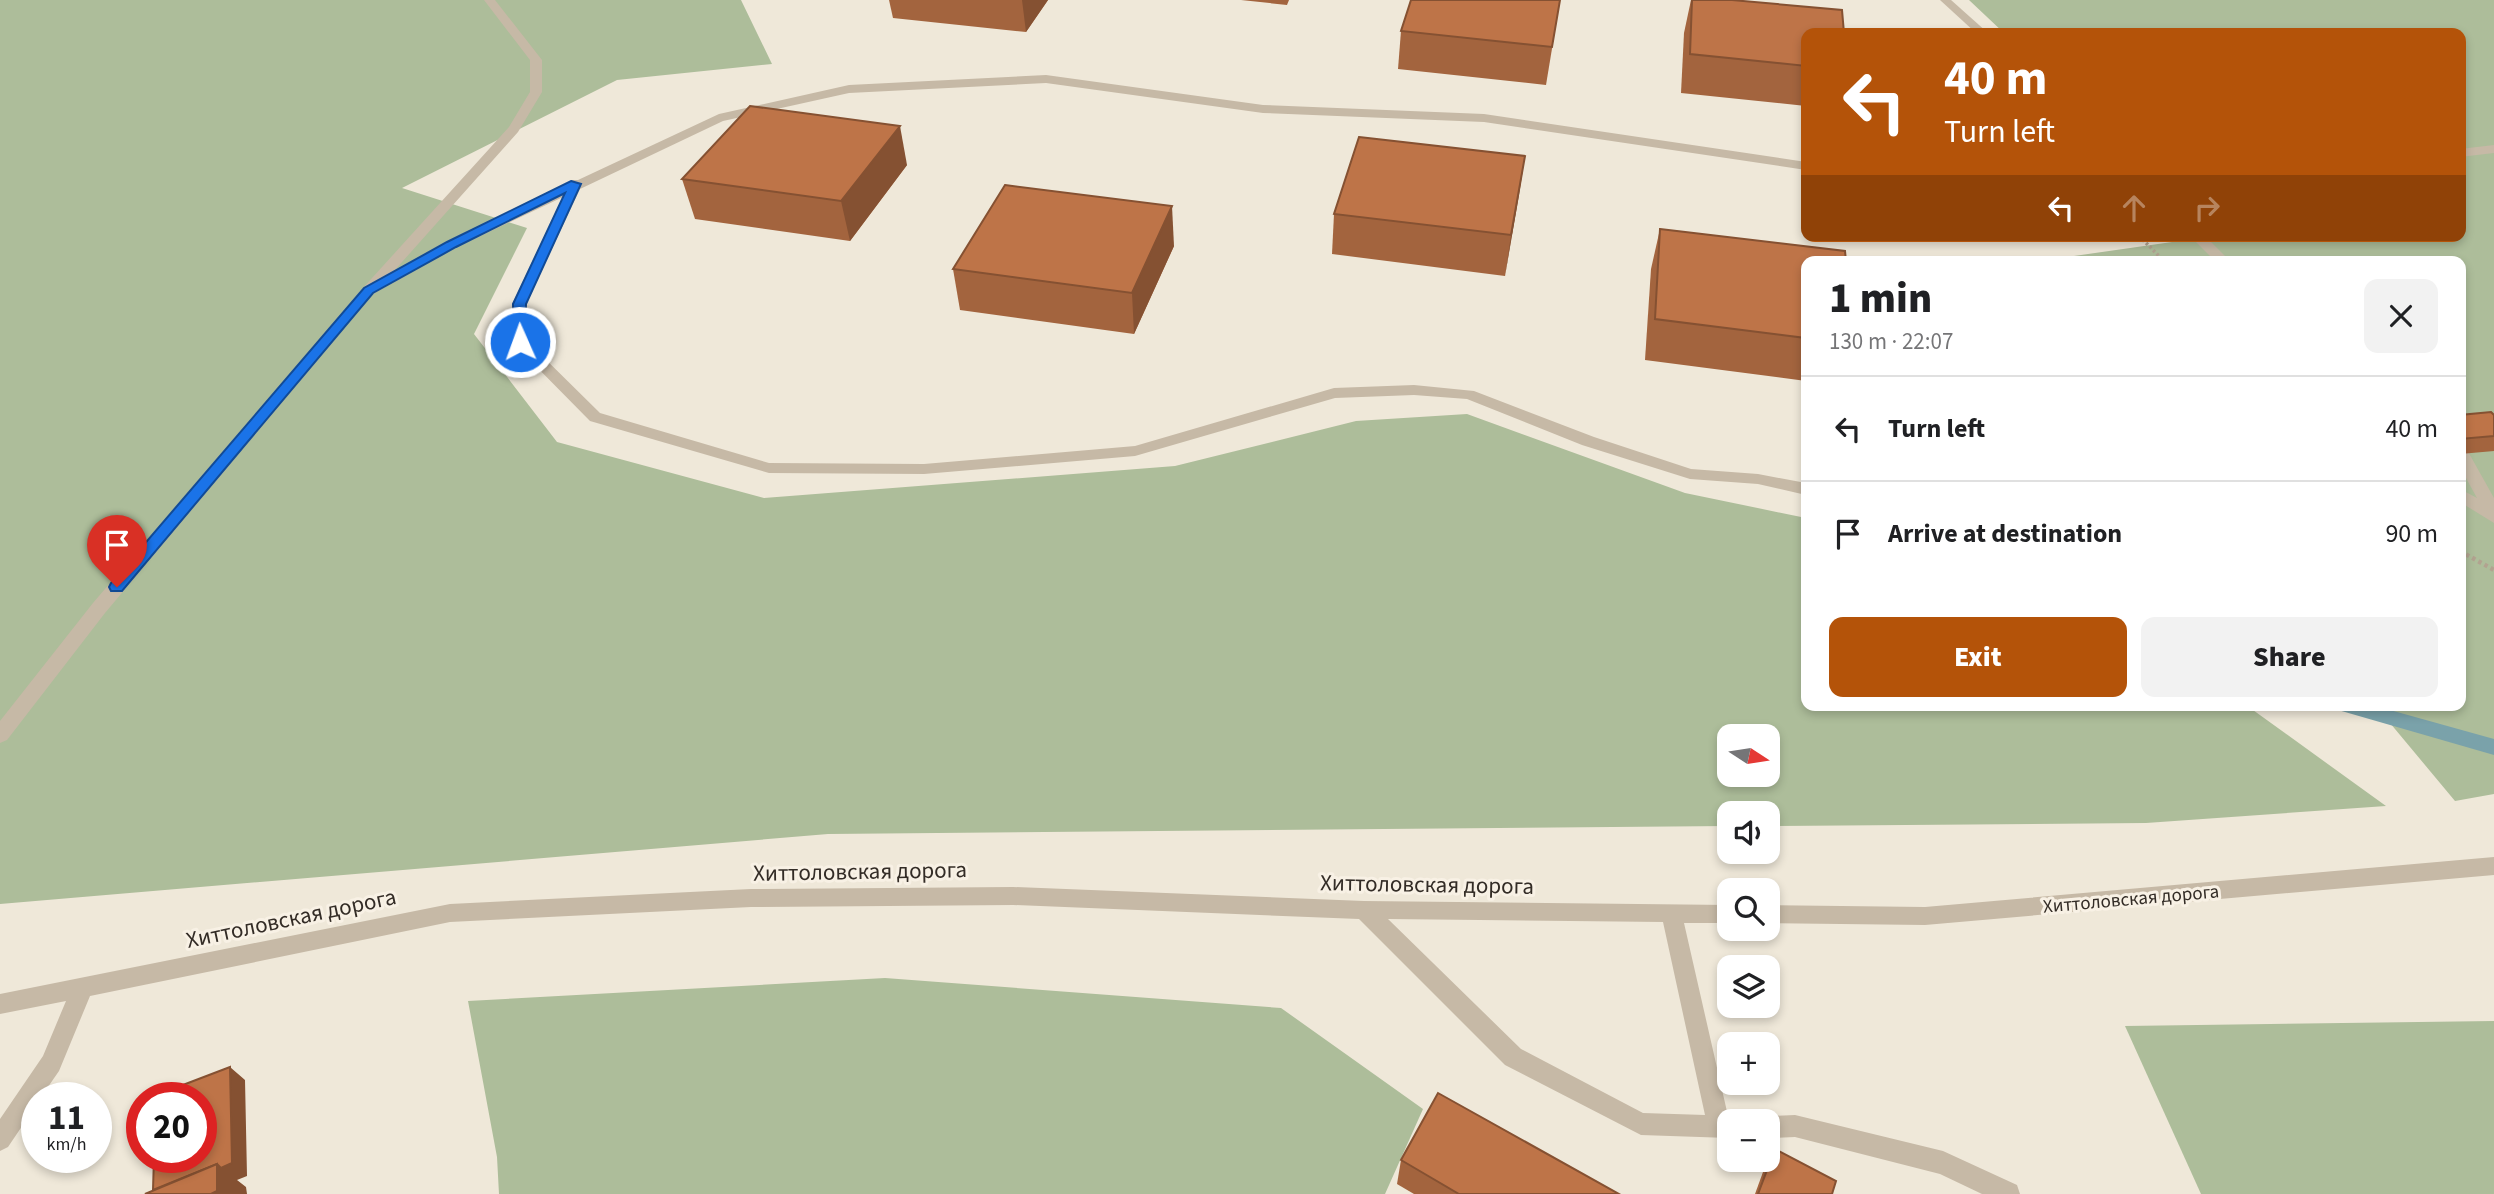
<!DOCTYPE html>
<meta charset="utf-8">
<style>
body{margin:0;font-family:"Source Sans 3",sans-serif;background:#f2f2f2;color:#202124;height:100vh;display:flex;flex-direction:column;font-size:26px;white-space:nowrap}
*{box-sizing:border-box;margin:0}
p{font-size:23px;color:#757577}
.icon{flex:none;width:38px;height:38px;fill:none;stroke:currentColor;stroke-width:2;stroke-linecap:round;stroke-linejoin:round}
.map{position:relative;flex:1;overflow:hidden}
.side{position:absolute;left:1801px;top:256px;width:665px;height:455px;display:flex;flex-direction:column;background:#fff;border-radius:14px;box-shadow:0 4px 10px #0003}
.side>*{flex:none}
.guide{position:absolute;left:1801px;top:28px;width:665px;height:214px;border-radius:14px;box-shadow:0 4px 10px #0003;background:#b45309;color:#fff;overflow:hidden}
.needle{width:46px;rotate:102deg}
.buttons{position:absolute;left:1717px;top:724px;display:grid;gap:14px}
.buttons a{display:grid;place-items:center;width:63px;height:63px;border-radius:14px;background:#fff;box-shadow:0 4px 10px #0003;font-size:35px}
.speed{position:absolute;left:21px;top:1082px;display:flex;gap:14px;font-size:35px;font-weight:700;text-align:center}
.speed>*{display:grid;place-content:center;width:91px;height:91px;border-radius:50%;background:#fff;box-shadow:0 4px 10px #0003;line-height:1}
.speed small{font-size:18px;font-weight:400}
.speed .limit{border:10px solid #d22;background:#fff;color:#111}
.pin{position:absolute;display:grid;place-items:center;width:60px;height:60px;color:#fff;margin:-72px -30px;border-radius:50% 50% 50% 0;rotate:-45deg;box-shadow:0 0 7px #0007}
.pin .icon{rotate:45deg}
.me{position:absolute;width:77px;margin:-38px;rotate:358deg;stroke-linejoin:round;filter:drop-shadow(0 0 5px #0008)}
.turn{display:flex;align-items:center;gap:24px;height:147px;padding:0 28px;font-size:32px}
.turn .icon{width:91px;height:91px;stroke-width:2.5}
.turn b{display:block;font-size:49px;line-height:60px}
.lanes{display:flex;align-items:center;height:66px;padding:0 28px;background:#0003;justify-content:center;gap:35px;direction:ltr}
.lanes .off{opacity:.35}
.round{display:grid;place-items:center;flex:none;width:74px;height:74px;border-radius:14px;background:#f2f2f2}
.head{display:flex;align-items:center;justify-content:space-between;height:119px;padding:0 28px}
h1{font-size:42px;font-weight:800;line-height:52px}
.action{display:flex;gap:14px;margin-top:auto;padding:14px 28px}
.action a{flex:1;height:80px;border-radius:14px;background:#b45309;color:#fff;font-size:28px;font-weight:800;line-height:80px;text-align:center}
.action a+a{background:#f2f2f2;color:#202124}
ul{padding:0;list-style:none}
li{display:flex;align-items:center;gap:21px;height:105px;padding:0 28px;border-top:2px solid #e0e0e0}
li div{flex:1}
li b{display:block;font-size:26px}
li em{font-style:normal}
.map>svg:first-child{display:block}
.green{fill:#adbd9a;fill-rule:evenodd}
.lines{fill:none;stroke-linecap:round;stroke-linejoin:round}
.stream{fill:#7aa2aa;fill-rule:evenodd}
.path-far1{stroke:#b2a390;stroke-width:3.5;stroke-dasharray:2.5 2.5;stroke-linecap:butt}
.path{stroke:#b2a390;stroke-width:4.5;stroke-dasharray:3.5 3.5;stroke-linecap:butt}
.minor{fill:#c6b9a6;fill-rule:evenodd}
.wall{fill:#a3643e}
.shaded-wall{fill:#855132}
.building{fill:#be7448;stroke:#855132;stroke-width:2}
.route{fill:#1a73e8;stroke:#114b97;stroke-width:2}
.labels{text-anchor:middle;stroke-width:6;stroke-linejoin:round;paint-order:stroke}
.street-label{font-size:19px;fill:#332c26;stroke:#f8f1e5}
.near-street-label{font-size:23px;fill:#332c26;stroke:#f8f1e5}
</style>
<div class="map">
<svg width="2494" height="1194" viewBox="0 0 2494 1194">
<rect width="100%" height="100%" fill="#efe8d9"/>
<!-- green -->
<g class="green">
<path d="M0,0H741L772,64L617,80L402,188L527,228L474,334L557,442L764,498L1175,466L1356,421L1467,414L1685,493L1806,518V705H2246L2386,806L2146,823L1768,826V814H1729V826L828,834L0,904ZM1729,737H1768V775H1729Z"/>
<path d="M1969,0H2494V794L2455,801L2375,705H2460V261H2039L2214,236H2460V33H2004Z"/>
<path d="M885,978L1281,1008L1423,1109L1385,1194H499L497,1157L468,1001Z"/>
<path d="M2494,1021V1194H2201L2125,1026Z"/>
</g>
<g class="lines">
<!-- stream -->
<path class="stream" d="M2336,705H2372L2494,739V755L2345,712L2338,710Z"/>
<!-- path-far1 -->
<path class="path-far1" d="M2139,236L2164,261"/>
<!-- path -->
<path class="path" d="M2460,551L2494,570"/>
<!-- minor -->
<g class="minor">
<path d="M484,0H495L542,60V92L518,132L394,271L447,241L569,184L571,180H578L719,114L849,85L1046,75L1263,105L1484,114L1806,162V170L1484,122L1263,113L1046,83L849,93L723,121L580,189L526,304L527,341L600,413L769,463L924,464L1135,446L1334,388L1414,385L1474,391L1594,437L1691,469L1758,474L1806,483V495L1758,484L1690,479L1582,445L1467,399L1414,395L1335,398L1135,456L924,474L769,473L590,421L515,345L512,304L563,197L457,247L373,294L105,613L7,740L0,743V721L93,603L363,288L509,127L530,92V60Z"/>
<path d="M1940,0H1951L1988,33H1976Z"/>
<path d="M2494,145V153L2460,157V149Z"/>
<path d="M2190,236H2205L2230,261H2215Z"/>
<path d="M2460,447L2466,448L2494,498V523L2460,502V489L2477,498L2460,467Z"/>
<path d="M2494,857V875L1925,925L1768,923V905L1925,907Z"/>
<path d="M1013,887L1364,901L1729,905V923H1684L1728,1116L1738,1122H1729V1138L1641,1135L1505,1065L1359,919L1013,905L751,907L450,922L90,996L59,1071L41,1097H37V1104L8,1147L0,1151V1119L43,1056L66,1001L0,1014V994L450,904L751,889ZM1388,919L1663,922L1705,1115L1643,1113L1521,1049Z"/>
<path d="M1795,1115L1943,1151L2017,1185L2020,1194H1982L1940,1174L1795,1137L1768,1138V1122H1759L1768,1116Z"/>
</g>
</g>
<!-- wall -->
<g class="wall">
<path d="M889,0H1048L1026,32L893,18Z"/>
<path d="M1241,0H1289L1287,5Z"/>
<path d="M1560,0L1546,85L1398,69L1401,31Z"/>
<path d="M1691,0H1732L1806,33V106L1681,93L1684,33Z"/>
<path d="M1525,156L1505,276L1332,254L1334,214Z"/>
<path d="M907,165L850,241L695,219L682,179Z"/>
<path d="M1660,229L1806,261V381L1645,360L1651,269Z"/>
<path d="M1174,246L1134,334L960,310L953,269Z"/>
<path d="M2460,415H2494V451L2460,454Z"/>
<path d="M1775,1149L1832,1194H1755L1767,1161Z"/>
<path d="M1401,1160L1619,1194H1414L1397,1184Z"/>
</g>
<!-- shaded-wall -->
<g class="shaded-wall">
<path d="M1022,0H1048L1026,32Z"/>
<path d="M900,126L907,165L850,241L841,201Z"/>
<path d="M1525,156L1519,195L1505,276L1511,235Z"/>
<path d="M1172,206L1174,246L1134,334L1132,293Z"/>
<path d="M230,1067L245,1080L247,1176L237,1180L246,1187L247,1194H211Z"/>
</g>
<!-- building -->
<g class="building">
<path d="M1411,0H1560L1552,47L1401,31Z"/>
<path d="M1692,0H1732L1842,10L1844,33H1806V66L1690,54Z"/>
<path d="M750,106L900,126L841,201L682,179Z"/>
<path d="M1359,137L1525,156L1511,235L1334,214Z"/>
<path d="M1005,185L1172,206L1132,293L953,269Z"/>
<path d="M1660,229L1845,251L1846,261H1806V338L1655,319Z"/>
<path d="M2491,412L2494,415V436L2460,439V415Z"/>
<path d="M230,1067L232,1163L221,1168L217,1164L153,1190L154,1157H201V1097H154V1096Z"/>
<path d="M1438,1093L1619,1194H1459L1401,1160Z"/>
<path d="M1775,1149L1836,1181L1832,1194H1758Z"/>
<path d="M217,1164V1191L211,1194H145Z"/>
</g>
<!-- route -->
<path class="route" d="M571,181L581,184L526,304L525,344H516L514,342L513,304L565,193L456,247L373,293L122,591H111L109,587L111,583L364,288L447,242Z"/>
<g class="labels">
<!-- street labels -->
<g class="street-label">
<text transform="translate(2131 898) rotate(-5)" y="7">Хиттоловская дорога</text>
</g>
<!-- near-street labels -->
<g class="near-street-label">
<text transform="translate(860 871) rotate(-1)" y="8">Хиттоловская дорога</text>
<text transform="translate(1427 884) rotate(1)" y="8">Хиттоловская дорога</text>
<text transform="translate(291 918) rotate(-12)" y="8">Хиттоловская дорога</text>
</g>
</g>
</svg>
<div class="buttons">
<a><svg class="needle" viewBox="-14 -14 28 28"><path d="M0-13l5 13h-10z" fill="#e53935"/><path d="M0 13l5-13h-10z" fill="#757577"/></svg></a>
<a><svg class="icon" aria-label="sound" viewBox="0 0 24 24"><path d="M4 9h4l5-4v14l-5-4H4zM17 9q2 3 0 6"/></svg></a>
<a><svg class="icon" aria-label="search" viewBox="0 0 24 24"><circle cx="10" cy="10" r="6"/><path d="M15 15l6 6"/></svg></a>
<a><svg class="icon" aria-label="layers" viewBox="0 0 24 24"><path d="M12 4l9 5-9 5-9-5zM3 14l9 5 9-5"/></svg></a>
<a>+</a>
<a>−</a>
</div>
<div class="speed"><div>11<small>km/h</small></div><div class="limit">20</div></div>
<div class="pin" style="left:117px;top:587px;background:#d93025"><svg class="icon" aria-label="arrive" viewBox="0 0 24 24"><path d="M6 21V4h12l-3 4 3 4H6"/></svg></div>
<svg class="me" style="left:520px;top:342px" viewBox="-20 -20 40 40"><circle r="17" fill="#1a73e8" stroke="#fff" stroke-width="3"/><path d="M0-11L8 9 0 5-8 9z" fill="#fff"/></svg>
<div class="guide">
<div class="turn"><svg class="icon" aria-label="left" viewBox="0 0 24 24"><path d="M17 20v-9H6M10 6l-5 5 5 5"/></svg><div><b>40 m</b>Turn left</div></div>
<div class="lanes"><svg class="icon" aria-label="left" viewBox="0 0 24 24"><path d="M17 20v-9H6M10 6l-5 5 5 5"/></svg><svg class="icon off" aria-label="ahead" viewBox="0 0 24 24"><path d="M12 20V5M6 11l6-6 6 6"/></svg><svg class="icon off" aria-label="right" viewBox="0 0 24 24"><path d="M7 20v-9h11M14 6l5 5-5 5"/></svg></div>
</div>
<section class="side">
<div class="head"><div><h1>1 min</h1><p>130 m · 22:07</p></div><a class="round"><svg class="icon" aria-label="close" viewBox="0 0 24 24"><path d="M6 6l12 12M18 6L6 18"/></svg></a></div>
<ul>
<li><svg class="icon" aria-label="left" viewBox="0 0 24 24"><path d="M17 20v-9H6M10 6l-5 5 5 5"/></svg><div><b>Turn left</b></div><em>40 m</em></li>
<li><svg class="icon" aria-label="arrive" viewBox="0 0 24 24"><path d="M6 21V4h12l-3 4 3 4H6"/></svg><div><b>Arrive at destination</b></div><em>90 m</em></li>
</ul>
<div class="action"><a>Exit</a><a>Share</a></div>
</section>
</div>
